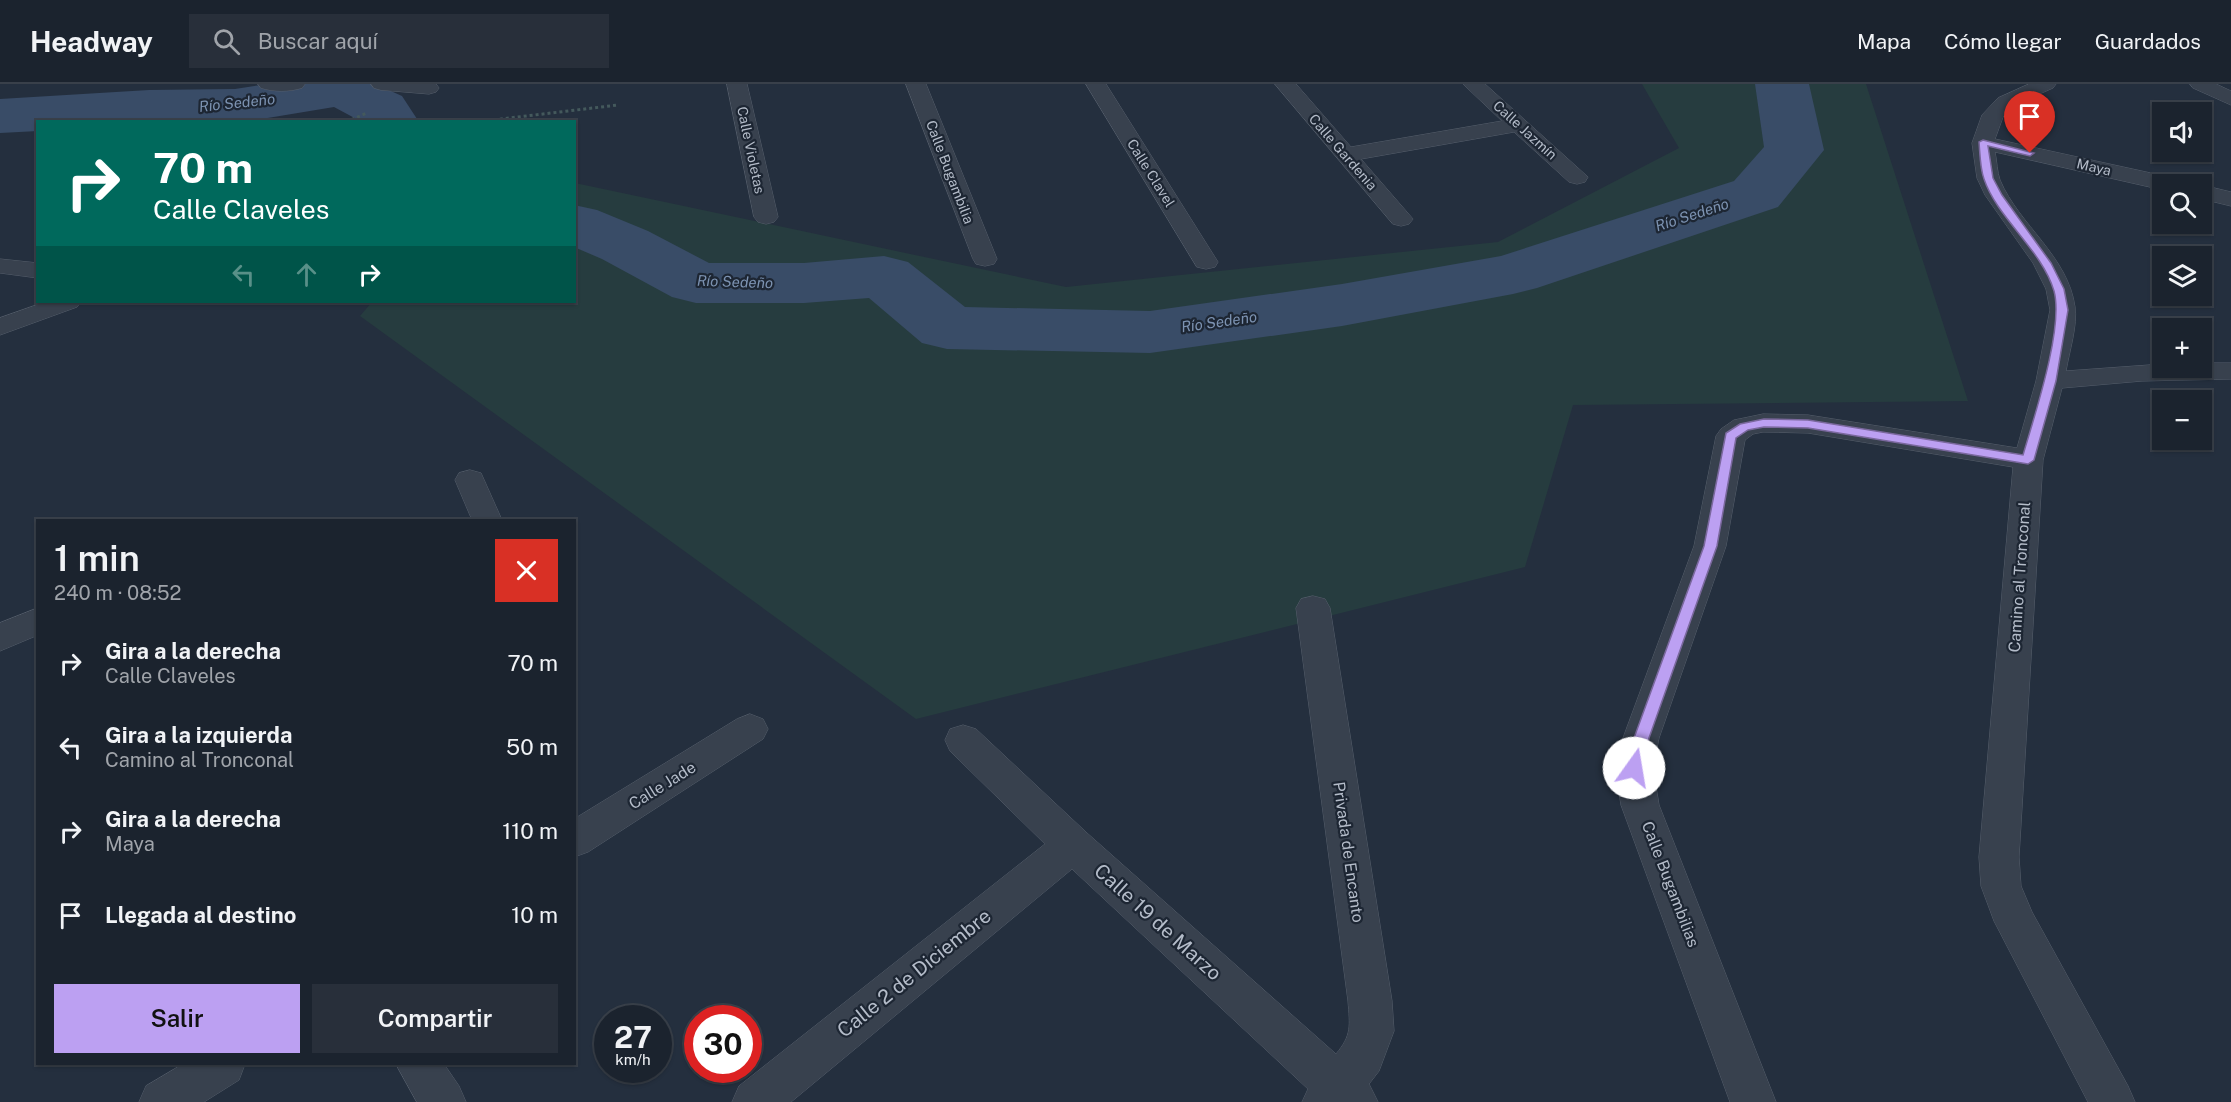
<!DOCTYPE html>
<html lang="es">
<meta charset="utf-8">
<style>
body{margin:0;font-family:"Public Sans",sans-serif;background:#282f3a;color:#f1f3f6;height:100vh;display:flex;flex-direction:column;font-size:22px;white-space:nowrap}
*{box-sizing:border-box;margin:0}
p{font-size:20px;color:#a0a4aa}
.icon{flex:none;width:33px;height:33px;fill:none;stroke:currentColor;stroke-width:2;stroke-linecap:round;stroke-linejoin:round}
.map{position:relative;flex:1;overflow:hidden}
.sheet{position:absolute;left:36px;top:435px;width:540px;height:546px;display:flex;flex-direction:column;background:#1b232e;border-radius:0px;box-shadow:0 2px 4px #0004,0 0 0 2px #39404a}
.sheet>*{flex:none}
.guide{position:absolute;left:36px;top:36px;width:540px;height:183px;border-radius:0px;box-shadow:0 2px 4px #0004,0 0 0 2px #39404a;background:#00695c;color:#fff;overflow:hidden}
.buttons{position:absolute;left:2152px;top:18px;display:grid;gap:12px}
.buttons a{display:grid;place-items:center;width:60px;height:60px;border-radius:0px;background:#1b232e;box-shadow:0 2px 4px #0004,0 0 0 2px #39404a;font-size:30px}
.speed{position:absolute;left:594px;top:921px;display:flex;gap:12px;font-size:30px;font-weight:700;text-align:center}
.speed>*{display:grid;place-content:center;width:78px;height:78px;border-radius:50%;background:#1b232e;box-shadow:0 2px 4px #0004,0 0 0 2px #39404a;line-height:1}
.speed small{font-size:15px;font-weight:400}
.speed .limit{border:9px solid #d22;background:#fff;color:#111}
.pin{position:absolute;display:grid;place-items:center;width:51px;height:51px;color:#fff;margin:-62px -26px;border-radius:50% 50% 50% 0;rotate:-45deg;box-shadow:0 0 6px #0007}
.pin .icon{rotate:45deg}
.me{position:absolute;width:66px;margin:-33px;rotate:13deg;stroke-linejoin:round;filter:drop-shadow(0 0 4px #0008)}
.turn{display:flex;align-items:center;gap:21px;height:126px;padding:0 18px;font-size:27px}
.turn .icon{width:78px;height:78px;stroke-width:2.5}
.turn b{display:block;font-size:42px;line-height:51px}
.lanes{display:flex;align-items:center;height:57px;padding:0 18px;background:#0003;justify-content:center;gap:30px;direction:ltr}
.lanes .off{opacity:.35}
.round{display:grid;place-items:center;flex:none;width:63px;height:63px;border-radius:0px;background:#282f3a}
.head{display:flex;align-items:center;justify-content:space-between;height:102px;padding:0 18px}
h1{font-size:36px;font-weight:600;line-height:45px}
.action{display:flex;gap:12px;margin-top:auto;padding:12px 18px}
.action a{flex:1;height:69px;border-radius:0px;background:#bca0f2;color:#111;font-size:24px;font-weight:600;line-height:69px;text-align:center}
.action a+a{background:#282f3a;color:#f1f3f6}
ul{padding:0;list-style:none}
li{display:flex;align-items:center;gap:18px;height:84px;padding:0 18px}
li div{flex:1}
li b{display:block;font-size:22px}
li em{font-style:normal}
header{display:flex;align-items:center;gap:36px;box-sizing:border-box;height:84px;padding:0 30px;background:#1b232e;border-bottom:2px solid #39404a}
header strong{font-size:28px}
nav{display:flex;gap:33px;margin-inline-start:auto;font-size:21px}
.search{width:420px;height:54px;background:#282f3a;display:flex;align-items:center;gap:15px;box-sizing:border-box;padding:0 21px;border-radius:0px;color:#a0a4aa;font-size:22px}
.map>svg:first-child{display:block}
.green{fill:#263c3f}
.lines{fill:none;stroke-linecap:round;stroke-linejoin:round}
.river{fill:#394c67;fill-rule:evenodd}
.minor-casing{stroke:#565f6c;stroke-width:1}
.path{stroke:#44595c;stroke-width:3;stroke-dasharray:3 3;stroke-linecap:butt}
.minor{fill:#38414e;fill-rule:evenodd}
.route{fill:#bca0f2;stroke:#7a689d;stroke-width:1.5}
.labels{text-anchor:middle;stroke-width:4.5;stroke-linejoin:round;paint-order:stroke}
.far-street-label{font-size:14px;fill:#b4bcc9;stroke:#1d2633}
.far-water-label{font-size:15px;font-style:italic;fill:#7c92b1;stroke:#1d2633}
.street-label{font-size:16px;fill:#b4bcc9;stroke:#1d2633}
.near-street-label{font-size:20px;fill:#b4bcc9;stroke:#1d2633}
</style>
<header>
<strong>Headway</strong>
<div class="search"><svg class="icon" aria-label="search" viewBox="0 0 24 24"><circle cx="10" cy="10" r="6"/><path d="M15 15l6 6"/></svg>Buscar aquí</div>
<nav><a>Mapa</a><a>Cómo llegar</a><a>Guardados</a></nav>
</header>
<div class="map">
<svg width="2231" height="1018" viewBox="0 0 2231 1018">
<rect width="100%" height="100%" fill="#242f3e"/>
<!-- green -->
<path class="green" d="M1642,0H1866L1968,317L1573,321L1525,483L916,635L360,232L372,218H574L575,99L1066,203L1498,158L1679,64Z"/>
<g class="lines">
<!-- river -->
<g class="river">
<path d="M268,0H375L402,12L419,38H362L334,23L243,38H38V47L0,49V15L149,6L235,5Z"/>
<path d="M1755,0H1809L1824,66L1778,123L1537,204L1513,210L1342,242L1150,269L947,265L922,259L869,214L804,219H696L672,213L602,175L574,163V121L597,126L648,147L709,179H804L884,172L908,178L965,223L1150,227L1342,200L1501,172L1734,97L1764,63Z"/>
</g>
<!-- minor casing -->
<g class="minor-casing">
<g id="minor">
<path d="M258,0H305L302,4C289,8 274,8 261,4Z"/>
<path d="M371,0H436L439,4L436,8L429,10L381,6L374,4Z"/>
<path d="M727,0H747L778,133L774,138L766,140L758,138L754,133Z"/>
<path d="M906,0H926L997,175L994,180L985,182L976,180L973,175Z"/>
<path d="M1086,0H1106L1218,178L1215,183L1206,185L1197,183Z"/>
<path d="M1275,0H1296L1351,63L1502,37L1463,0H1485L1588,93L1585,98L1577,100L1569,98L1514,48L1361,75L1413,135L1409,140L1401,142L1393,140Z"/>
<path d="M2029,0H2056L2053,4L2012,22L2003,33L1995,55L2169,93L2177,95L2180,100H2163V106L1995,68C1997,77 1997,88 2000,96C2019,141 2068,172 2075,223C2078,240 2069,269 2066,287L2163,280V284H2202V279H2231V295L2142,297L2062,304L2043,376L2019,773L2021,802L2032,828L2128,1002L2135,1018H2088L1994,837L1981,802L1979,773L2013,383L1808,349L1763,348L1753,350L1745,356L1726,462L1659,654L1653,684L1659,721L1776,1018H1730L1621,721L1615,684L1623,654L1694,462L1716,352L1721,345L1734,336L1744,334L1763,330L1808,331L2017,364L2036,297L2050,226L2046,205L2033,179L1985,111L1977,94L1972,59L1982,31L1998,14Z"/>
<path d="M2190,0H2216L2231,7V21L2193,4Z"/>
<path d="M2202,101L2231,108V122L2202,115Z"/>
<path d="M0,175L38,179V194L0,189Z"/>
<path d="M45,218H81L77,223L0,251V234Z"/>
<path d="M470,386L481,389L502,436H472L455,396L459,389Z"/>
<path d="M1313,512L1325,515L1330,524L1392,917L1394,947L1379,987L1369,1000L1378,1018H1302L1308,1005L1072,785L791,1018H732L739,1002L1045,760L950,667L945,656L950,645L963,641L976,645L1087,749L1336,970C1352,951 1350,942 1348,917L1296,524L1301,515Z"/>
<path d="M38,524V551L0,567V539Z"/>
<path d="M750,630L763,635L768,645L763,655L588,768L574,773V735L737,635Z"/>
<path d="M183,980H245L239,996L204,1018H139L146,1002Z"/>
<path d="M396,980H444L459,1002L466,1018H417Z"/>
</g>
</g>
<!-- path -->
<g class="path">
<path d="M346,38L367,29"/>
<path d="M476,38L618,21"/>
</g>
<!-- minor -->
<use href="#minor" class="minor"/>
</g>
<!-- route -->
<path class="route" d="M1983,56L2034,69L2030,72L1988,62L1993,94L2002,111L2051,179L2064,205L2068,226L2056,297L2034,376L2028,380L1808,344L1764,343L1748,346L1736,354L1717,462L1649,654L1642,684L1640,688L1634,690L1629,688L1627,684L1634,654L1704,462L1726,349L1740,340L1764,335L1808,336L2023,371C2034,333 2064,244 2054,207C2042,166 1997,134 1984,95C1980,84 1980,70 1979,58Z"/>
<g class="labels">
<!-- far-street labels -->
<g class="far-street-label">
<text transform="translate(1525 46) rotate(42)" y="5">Calle Jazmín</text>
<text transform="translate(751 66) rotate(78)" y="5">Calle Violetas</text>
<text transform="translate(1343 68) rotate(49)" y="5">Calle Gardenia</text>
<text transform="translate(2094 83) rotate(13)" y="5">Maya</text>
<text transform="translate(950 88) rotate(69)" y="5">Calle Bugambilia</text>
<text transform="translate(1151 89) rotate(58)" y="5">Calle Clavel</text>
</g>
<!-- far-water labels -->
<g class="far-water-label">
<text transform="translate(237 19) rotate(-6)" y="5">Río Sedeño</text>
<text transform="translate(1692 131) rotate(-18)" y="5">Río Sedeño</text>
<text transform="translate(735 198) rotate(2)" y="5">Río Sedeño</text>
<text transform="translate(1219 238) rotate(-8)" y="5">Río Sedeño</text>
</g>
<!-- street labels -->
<g class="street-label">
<text transform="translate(2019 493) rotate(-86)" y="6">Camino al Tronconal</text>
<text transform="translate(662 701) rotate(-32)" y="6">Calle Jade</text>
<text transform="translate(1349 768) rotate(82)" y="6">Privada de Encanto</text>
<text transform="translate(1671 800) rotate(69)" y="6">Calle Bugambilias</text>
</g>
<!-- near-street labels -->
<g class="near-street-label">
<text transform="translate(1158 838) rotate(42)" y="7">Calle 19 de Marzo</text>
<text transform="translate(914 889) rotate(-39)" y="7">Calle 2 de Diciembre</text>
</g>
</g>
</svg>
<div class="buttons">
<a><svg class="icon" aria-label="sound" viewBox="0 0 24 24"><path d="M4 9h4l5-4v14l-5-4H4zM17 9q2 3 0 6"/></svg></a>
<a><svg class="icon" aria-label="search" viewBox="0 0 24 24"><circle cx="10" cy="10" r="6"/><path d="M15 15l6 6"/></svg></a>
<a><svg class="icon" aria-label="layers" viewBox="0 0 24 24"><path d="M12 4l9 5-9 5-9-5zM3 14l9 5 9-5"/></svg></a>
<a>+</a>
<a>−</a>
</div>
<div class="speed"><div>27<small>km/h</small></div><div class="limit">30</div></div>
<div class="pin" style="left:2030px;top:69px;background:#d93025"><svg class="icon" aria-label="arrive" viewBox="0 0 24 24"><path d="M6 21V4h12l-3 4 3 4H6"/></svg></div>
<svg class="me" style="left:1634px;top:684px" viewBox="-20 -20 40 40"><circle r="19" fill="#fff"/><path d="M0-13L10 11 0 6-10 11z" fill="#bca0f2"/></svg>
<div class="guide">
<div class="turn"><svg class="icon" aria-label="right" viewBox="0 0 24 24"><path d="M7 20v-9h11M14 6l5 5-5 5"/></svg><div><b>70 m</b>Calle Claveles</div></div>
<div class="lanes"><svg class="icon off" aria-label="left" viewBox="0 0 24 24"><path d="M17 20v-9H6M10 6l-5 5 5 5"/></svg><svg class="icon off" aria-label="ahead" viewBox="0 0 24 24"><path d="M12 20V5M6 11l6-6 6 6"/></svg><svg class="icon" aria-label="right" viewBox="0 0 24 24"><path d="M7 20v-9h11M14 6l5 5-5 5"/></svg></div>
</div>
<section class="sheet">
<div class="head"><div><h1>1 min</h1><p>240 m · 08:52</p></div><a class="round" style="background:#d93025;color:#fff"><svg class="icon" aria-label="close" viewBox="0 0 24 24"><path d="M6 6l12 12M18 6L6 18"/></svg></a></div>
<ul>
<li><svg class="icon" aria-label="right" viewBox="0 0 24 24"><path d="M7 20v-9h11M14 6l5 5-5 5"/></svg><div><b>Gira a la derecha</b><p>Calle Claveles</p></div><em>70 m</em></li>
<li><svg class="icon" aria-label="left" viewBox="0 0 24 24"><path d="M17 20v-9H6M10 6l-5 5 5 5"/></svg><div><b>Gira a la izquierda</b><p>Camino al Tronconal</p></div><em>50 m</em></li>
<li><svg class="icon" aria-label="right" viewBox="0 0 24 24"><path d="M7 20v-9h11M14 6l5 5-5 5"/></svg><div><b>Gira a la derecha</b><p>Maya</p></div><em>110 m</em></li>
<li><svg class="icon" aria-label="arrive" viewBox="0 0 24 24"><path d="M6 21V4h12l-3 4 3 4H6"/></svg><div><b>Llegada al destino</b></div><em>10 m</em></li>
</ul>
<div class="action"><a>Salir</a><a>Compartir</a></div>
</section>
</div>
